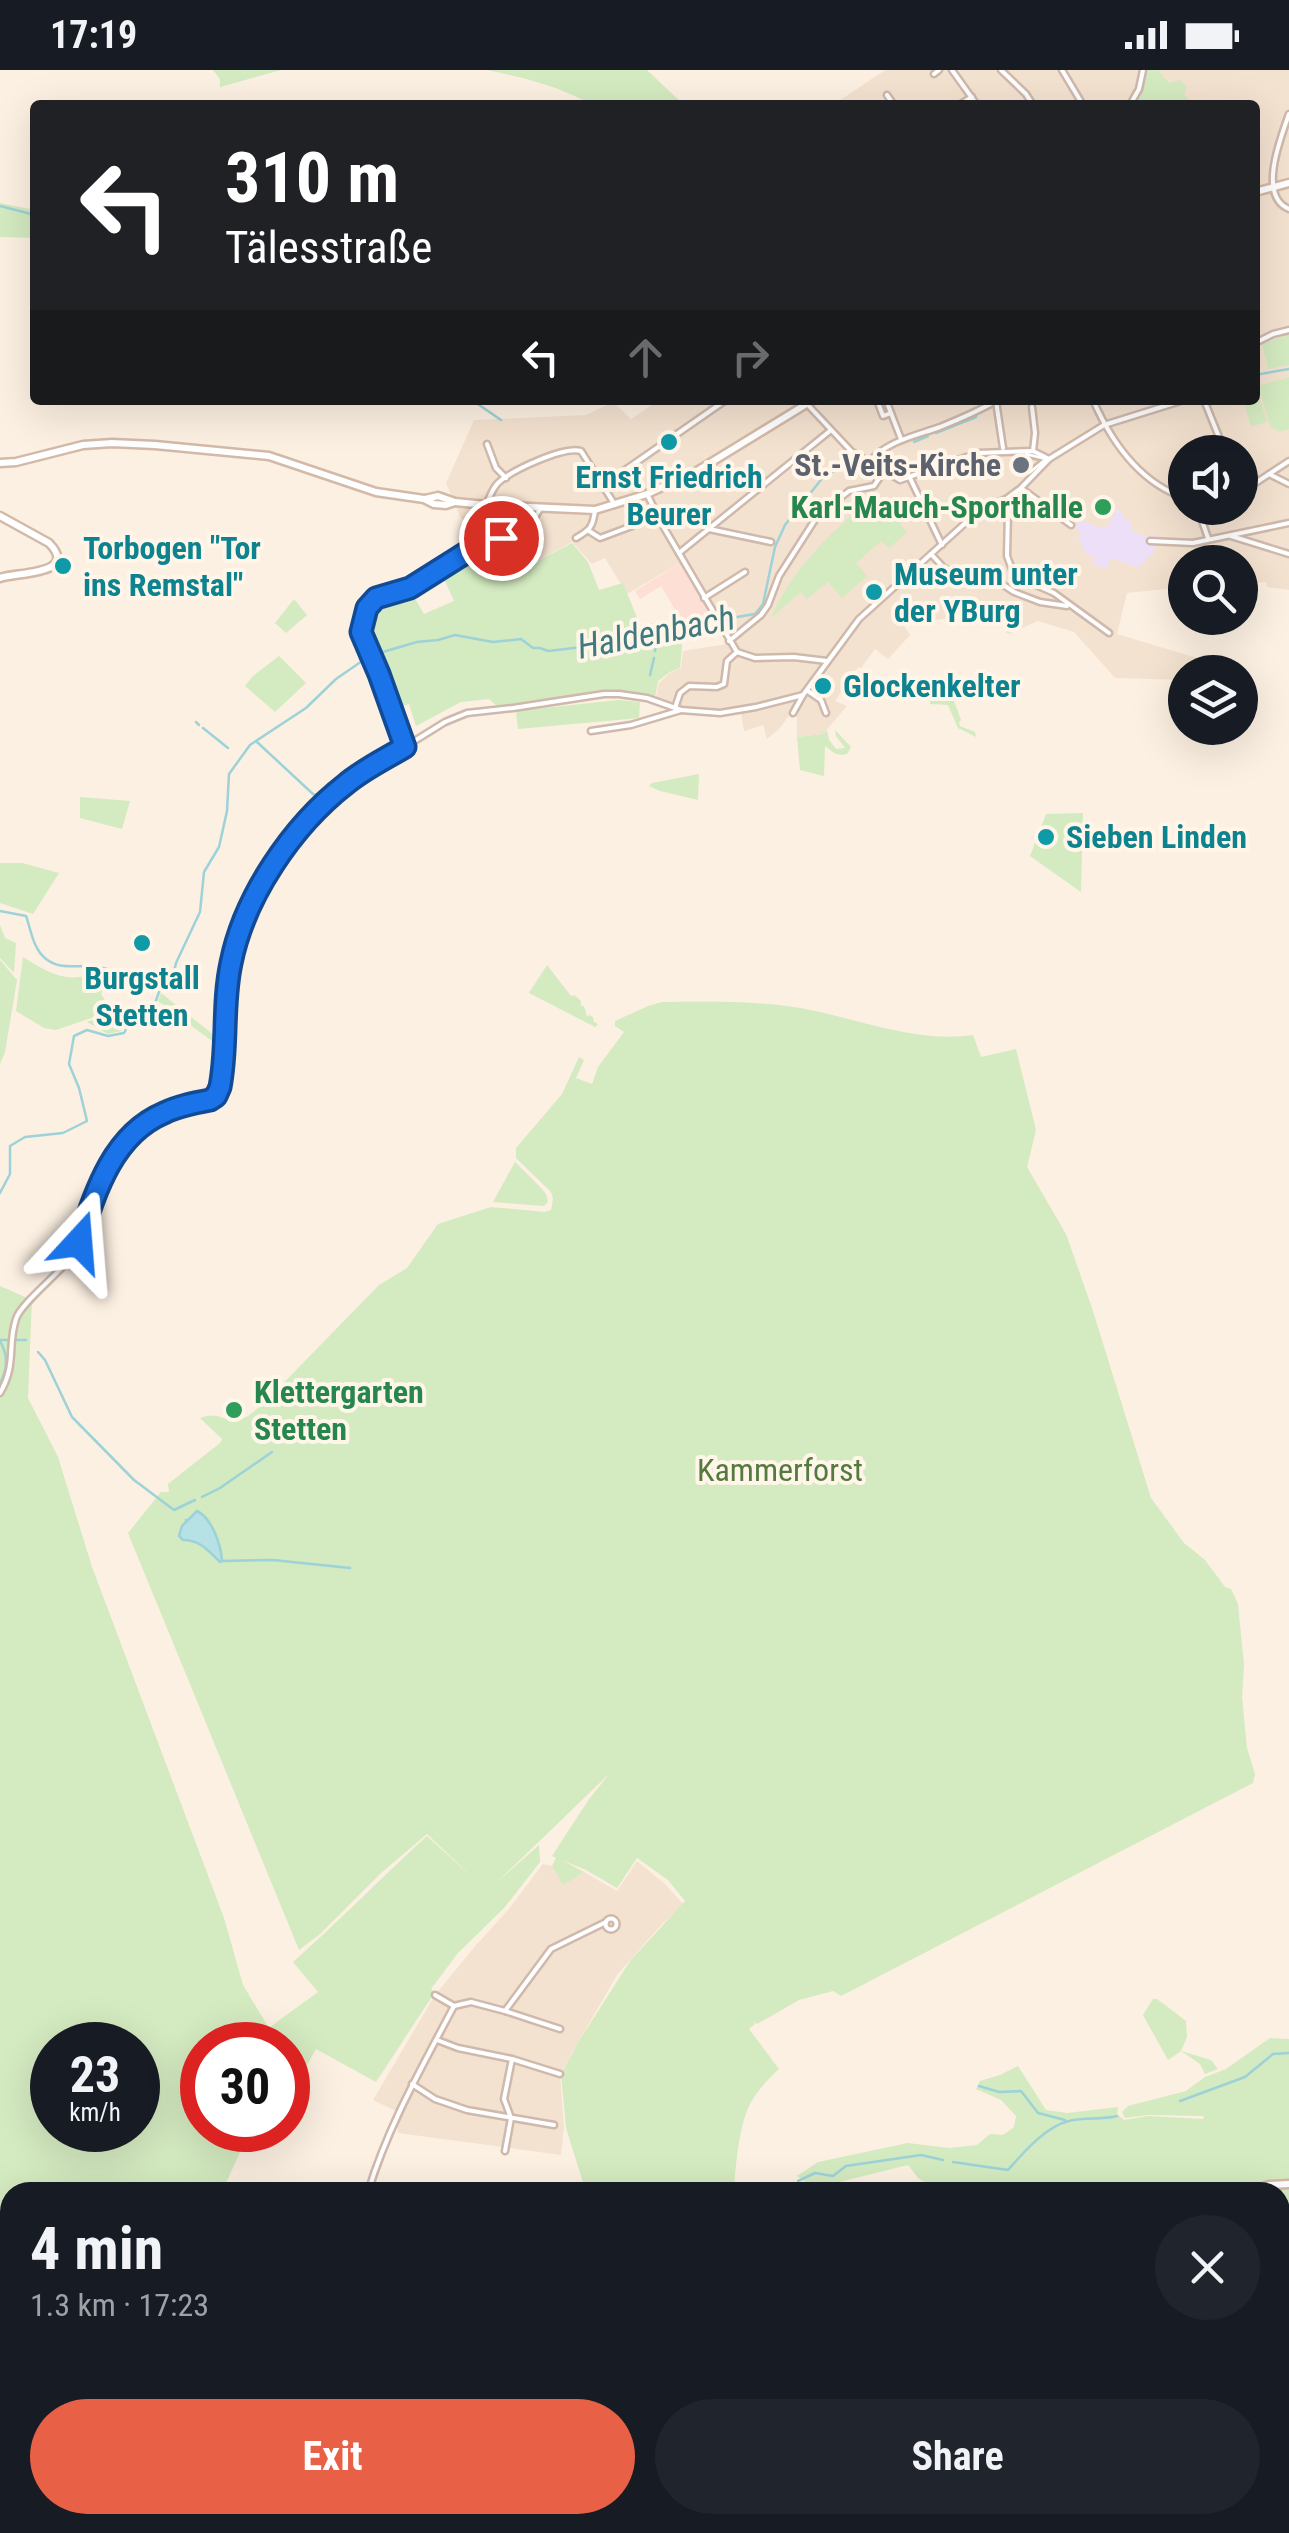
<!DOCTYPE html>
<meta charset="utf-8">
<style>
body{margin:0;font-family:"Roboto Condensed",sans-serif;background:#20242c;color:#f1f3f6;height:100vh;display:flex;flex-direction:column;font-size:38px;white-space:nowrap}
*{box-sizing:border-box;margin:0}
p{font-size:32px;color:#9ea1a6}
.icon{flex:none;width:55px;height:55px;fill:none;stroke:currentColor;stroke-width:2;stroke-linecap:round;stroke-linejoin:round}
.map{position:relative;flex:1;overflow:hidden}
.drawer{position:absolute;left:0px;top:2112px;width:1290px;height:352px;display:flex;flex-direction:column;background:#171b24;border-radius:30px 30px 0 0;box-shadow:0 10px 40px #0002}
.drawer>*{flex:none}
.banner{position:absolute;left:30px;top:30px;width:1230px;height:305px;border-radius:10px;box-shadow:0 10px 40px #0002;background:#202124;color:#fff;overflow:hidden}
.controls{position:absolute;left:1168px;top:365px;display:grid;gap:20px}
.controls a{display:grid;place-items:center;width:90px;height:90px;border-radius:50%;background:#171b24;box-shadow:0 10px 40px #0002;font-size:50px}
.speed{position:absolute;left:30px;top:1952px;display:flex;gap:20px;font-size:50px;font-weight:700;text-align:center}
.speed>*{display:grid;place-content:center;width:130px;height:130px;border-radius:50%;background:#171b24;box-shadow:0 10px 40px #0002;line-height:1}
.speed small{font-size:25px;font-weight:400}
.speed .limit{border:15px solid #d22;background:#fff;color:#111}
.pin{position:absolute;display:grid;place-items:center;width:85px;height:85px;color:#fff;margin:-42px;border:5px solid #fff;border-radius:50%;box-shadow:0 2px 10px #0007}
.me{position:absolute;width:110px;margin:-55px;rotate:19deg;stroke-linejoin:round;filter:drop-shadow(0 0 8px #0008)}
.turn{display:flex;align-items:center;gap:35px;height:210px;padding:0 30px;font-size:45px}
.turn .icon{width:130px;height:130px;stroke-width:2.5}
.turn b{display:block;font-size:70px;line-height:85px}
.lanes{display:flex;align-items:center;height:95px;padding:0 30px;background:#0003;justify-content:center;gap:50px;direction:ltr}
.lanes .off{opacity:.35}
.round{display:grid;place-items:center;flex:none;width:105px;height:105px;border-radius:52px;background:#20242c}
.overview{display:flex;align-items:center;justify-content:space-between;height:170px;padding:0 30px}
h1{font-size:60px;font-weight:700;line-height:75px}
.cta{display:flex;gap:20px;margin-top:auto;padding:20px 30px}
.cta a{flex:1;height:115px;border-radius:60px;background:#e86045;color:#fff;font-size:40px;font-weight:700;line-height:115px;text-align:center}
.cta a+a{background:#20242c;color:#f1f3f6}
.status{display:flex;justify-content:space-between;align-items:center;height:70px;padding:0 50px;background:#171b24;direction:ltr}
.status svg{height:28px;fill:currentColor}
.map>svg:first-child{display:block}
.residential{fill:#f4e2d0;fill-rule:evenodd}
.commercial{fill:#fddfd5}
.education{fill:#eddff8}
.green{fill:#d4eac0;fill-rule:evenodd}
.water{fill:#b6e2e6;stroke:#9cd2d8;stroke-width:2.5}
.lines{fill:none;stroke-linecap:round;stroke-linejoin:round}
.stream{stroke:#9cd2d8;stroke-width:2.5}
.pedestrian-casing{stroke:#cfb9ac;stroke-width:8}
.minor-casing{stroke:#cfb9ac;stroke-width:9}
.secondary-casing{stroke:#d3b9a8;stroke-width:11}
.pedestrian{stroke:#fff;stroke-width:2.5}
.minor{stroke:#fff;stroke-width:4}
.secondary{stroke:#fff;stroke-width:6}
.route-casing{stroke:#114b97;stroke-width:25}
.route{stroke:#1a73e8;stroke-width:18}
.culture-dot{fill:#0f9aa8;stroke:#fff5e8;stroke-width:4}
.worship-dot{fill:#6b7280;stroke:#fff5e8;stroke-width:4}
.leisure-dot{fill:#2e9e5b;stroke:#fff5e8;stroke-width:4}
.labels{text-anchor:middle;stroke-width:8;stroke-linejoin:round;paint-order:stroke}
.worship-label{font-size:32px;font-weight:bold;fill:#5b616d;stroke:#fff5e8;text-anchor:end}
.culture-label{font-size:32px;font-weight:bold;fill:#0d838f;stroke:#fff5e8;text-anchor:start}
.leisure-label{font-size:32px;font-weight:bold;fill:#27864d;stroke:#fff5e8;text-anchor:end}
.park-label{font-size:32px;fill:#547a40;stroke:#fff5e8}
.water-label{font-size:35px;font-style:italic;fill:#3f7a81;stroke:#fff5e8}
</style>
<div class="status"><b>17:19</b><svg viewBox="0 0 49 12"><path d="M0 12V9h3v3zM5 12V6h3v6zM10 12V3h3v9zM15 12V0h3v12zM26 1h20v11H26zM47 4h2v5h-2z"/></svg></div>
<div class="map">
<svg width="1289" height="2463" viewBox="0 0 1289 2463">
<rect width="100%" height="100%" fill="#fcf0e2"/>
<!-- residential -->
<g class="residential">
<path d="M885,0H1289V520L1267,517L1266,512L1252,513L1250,506L1240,508V492H1185V517L1127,523L1117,564L1207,591L1213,597L1211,602H1185V610L1115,608L1074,562L1038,551L1009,564L1006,563L1011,552L989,548L960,547L935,550L930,538L914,543L903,554L910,565L888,589L875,579L861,598L858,597L835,631L847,636L823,664L797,667V644L791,643L779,659L767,669L763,655L744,661L740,638L707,639L681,636L656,627L659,613L670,603L681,598L683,581L727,574L681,492L627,524L605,488L592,494L572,472L534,493L510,467L482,469L460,447L446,413L474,350L586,345L613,332L631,349L659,330H1255V35H833ZM1185,382H1240V438H1185Z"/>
<path d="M637,1791L665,1814L684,1835L663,1853L617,1905L560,2004L564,2057L561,2085L398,2063L396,2041L373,2030L435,1925L477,1874L508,1840L543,1794L552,1796L563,1814L584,1802L617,1821Z"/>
</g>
<!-- commercial -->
<path class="commercial" d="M681,492L706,538L711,549L691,548L682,551L661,516L640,529L635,521Z"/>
<!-- education -->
<path class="education" d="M1117,438L1124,445L1122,448L1132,452L1131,461L1144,466H1157L1155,480L1138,498L1111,488L1106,499L1093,494L1095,487L1085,484L1086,480L1081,478L1083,473L1078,471L1081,462L1075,459L1078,453L1083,451L1103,459L1105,456L1108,457Z"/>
<!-- green -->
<g class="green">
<path d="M213,0H281L220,17V9Z"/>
<path d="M487,0H647L684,35H595L556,18L523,8Z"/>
<path d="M1148,0H1158L1169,13L1180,10L1187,17L1184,24L1193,35H1144L1138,29Z"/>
<path d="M0,133L35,140V168L0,167Z"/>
<path d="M1289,264V295L1268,299L1262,274Z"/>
<path d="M1289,307V359L1277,362L1276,358L1271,359L1258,316Z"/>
<path d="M1257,320L1267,352L1251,356L1243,330H1255V321Z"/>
<path d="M897,426L911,445L900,454L907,462L889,478L881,471L856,493L867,506L842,528L828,512L807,529L801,522L771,548C792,500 830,462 871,429L880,439Z"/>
<path d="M496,473L521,500L572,473L588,492L599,520L623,513L640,555L679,549L682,577L680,598L670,602L658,611L655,628L631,622L598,620L568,628L499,638L489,629L461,632L416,656L409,634L394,639C385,614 352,556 373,535C382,526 398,524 410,520L424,544L454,531L441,502L470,484Z"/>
<path d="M294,529L307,545L286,563L275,553Z"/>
<path d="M279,586L306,613L275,642L245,616L253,606Z"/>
<path d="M953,612L963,620H959L952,613L939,617L936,620H940L942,629L949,627L948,618L950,620L961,650L959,652L960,656L975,662L976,667L958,658L948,635L930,634V628L926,627L940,614Z"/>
<path d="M618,630L640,632L639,648L518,659L516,641Z"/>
<path d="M827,660L829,670L836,679L845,678L836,666L835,660L851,677L847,684C836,687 832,681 825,676L824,706L800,700L797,667L823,664Z"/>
<path d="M699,704L698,730L660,721L649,716L652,713Z"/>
<path d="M80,727L130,731L122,759L80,748Z"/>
<path d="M1083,743L1081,822L1030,786L1046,744Z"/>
<path d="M0,793H22L59,803L33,844L0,833Z"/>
<path d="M0,855L5,868L16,873L14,903L0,888Z"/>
<path d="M23,887C49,903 71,917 100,899L118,904L117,907L108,906L101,924L112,941L56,960L44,958L16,941Z"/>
<path d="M0,890L17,910L5,982L0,994Z"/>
<path d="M547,895L571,926L574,925L581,931V936H584L587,947L589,945L593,947L594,952L598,954L595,957L529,923Z"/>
<path d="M161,923L225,974L224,980L158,931Z"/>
<path d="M662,932C711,932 762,930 811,940C864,951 918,973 973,965L981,987L1016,979L1036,1060L1027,1097L1066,1164L1092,1238L1151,1428L1184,1473L1205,1490L1225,1517L1231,1519L1238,1534L1240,1555L1244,1594L1242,1627L1247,1678L1255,1704L1253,1713L841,1926L833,1921L799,1930L757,1954L754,1951L755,1954L749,1959L779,1999C768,2009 756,2022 749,2036C739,2057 735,2099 734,2122H586L566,2058L561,2004L579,1971L630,1891L685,1831L668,1810L637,1788L617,1818L586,1800L562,1790L584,1802L563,1815L552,1796L556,1788L552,1786L589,1729L610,1703L494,1815L539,1775L540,1792L505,1837L458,1883L431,1919L435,1922L376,2012L316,1979L303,2002L288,2010V1975H282L270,1957L318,1922L293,1892C339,1851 381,1808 427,1766L475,1810L427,1764L381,1803L320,1864L299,1880L128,1463L161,1422H169L168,1414L220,1373L222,1369L200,1348C220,1342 217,1349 234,1350C245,1351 255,1340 264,1333L379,1215L407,1198L438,1154L491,1137L545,1142L551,1140L553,1129L551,1122L516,1088V1078L562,1024L579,987L584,990L576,1008L592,1014L598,997L624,962L615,956V951L648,936ZM192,1445L208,1448L220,1474L223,1489L219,1492L202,1475L187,1469Z"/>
<path d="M127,937L133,943L121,961L108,964L87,952Z"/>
<path d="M515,1092L541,1118L546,1124L548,1132L544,1136L493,1132Z"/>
<path d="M0,1216L32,1230L28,1328L58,1387L92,1497L224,1848L243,1915L279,1975H202V2060H250L222,2122H10V2455H258L259,2463H0ZM52,1975H138V2060H52Z"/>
<path d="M1153,1929H1157L1186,1951L1187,1967L1181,1981L1211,1990L1218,1999L1205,2004L1200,1994L1181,1981L1168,1990L1143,1945Z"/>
<path d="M1270,1968L1289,1969V2270L1280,2254V2122H1257L1253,2116L1241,2122H941L918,2108L908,2095L815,2118L797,2106L818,2092L908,2073L949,2078L977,2075L990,2064L1003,2065L1014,2057L1016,2046L1001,2030L976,2019L980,2011L1000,2005L1018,1996L1046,2040L1067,2043L1118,2037L1117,2044L1124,2050L1148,2046L1203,2049L1204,2046L1148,2045L1125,2048L1122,2042L1128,2036L1186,2021L1205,2007L1226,1999Z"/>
<path d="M803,2455H936L933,2463H817Z"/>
<path d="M962,2455H1090L1102,2463H977Z"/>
</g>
<!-- water -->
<path class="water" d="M197,1441C212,1448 221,1475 222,1491L220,1492C208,1481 201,1470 183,1470L179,1466L182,1456Z"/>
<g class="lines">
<!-- stream -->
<g class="stream">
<path d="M0,136L35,145"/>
<path d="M1255,305L1289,299"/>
<path d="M472,330L501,350"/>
<path d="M936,363L976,347"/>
<path d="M914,372L928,366"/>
<path d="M655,581L659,563"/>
<path d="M376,584L417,572L438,570L455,565L493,572L521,569L533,578H540L548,581L600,575L690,551H713L755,544L763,534L775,477L785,455L824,406L852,392"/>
<path d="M650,605L654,588"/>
<path d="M196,652L199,655"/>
<path d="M203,658L228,678"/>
<path d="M257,672L313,724L324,728"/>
<path d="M0,841L26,846C31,860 33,879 46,889C63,902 80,893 99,897C123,902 145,915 169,908"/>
<path d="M0,1123L10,1104V1076L25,1067L63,1063L87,1051L79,1018L69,994L74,966L87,960L108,966L124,963L132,948L154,936L159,922L173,906L176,893L200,842L204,802L219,777L227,741L229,704L250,675L306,638L336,609L365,589"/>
<path d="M0,1270H26"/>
<path d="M0,1271C8,1285 8,1299 0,1313"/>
<path d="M38,1282L45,1290L72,1347L134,1410L174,1440L195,1430"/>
<path d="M202,1427L220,1418L272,1382"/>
<path d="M186,1450H187"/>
<path d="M222,1491L273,1490L350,1498"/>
<path d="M979,2016L999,2022L1021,2021L1038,2043L1065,2050"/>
<path d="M1180,2031L1245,2007L1273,1984L1289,1983"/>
<path d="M953,2092L1008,2100C1023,2083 1046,2056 1069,2051C1085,2047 1101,2050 1117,2046"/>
<path d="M798,2111L815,2103L833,2106L846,2096L921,2085L943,2090"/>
<path d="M790,2122V2120"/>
</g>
<!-- pedestrian casing -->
<g class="pedestrian-casing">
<path id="pedestrian" d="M1026,384L1046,389L1029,403Z"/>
</g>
<!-- minor casing -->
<g class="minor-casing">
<g id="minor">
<path d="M952,0L977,35"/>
<path d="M1001,0L1026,24L1033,35"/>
<path d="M1062,0L1083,35"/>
<path d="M934,4L939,0"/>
<path d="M887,25L894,35"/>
<path d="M959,35L972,27"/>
<path d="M1130,35L1139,19L1143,0"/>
<path d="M1289,44C1281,67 1257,126 1289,139"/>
<path d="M1255,273L1273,264L1289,260"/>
<path d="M797,330L807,334L852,382L900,410L978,383L1033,381L1049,389"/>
<path d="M877,330L883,346L891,343"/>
<path d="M886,330L901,369"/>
<path d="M1093,330C1111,371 1140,413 1185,428"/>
<path d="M1204,330L1225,382"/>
<path d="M996,331L1003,378"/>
<path d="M1032,337L1035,363L1033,381"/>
<path d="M487,374L496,398L506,408"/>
<path d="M869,392C887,371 915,366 940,357C960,349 980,340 998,330"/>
<path d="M1269,404L1289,414"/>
<path d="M910,408L942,475"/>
<path d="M602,416L726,330"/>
<path d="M1021,418L1071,455"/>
<path d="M1240,418L1257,412L1289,391"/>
<path d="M647,424L663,456L737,582L755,588L794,587L827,591"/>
<path d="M1006,429L1008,442L1007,486L1013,502L1020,508L1054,523L1109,563"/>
<path d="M486,435C490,427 492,419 498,413C512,400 564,376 581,381L615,435"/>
<path d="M1194,438L1201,448L1208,468"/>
<path d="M709,459L771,472"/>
<path d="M589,461L600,468L632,456"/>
<path d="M1231,466L1289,484"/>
<path d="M576,468C590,460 593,457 595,440"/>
<path d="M1150,471L1193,473L1289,453"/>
<path d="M679,483L831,360"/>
<path d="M931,484L944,498L952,502L984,512L1002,514L1014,522L1040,532L1067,536"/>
<path d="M704,528L745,502"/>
<path d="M729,571L761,545L768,535L779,506L818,445L849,421L874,416L884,401"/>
<path d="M808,621L821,630L826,643"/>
<path d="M675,638L680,623L689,616L717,617L724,614L727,591L737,582"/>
<path d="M793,643L803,625"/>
<path d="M591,661L631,655L681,640"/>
<path d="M405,676L379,604L361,562L367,538L376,527L409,518L463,484L506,466L535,447L540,439"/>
<path d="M0,1323C17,1294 7,1276 16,1249C20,1234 60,1203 72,1186C82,1171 85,1153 91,1136C116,1068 140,1047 209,1030L216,1025L223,1005L231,890L245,844L252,828L295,764L342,716L445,652L467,643L513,638L604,624H619L647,628L681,640L720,643L756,637L803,625L859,549L972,447L985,438L1006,429L1021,418L1049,389L1104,355L1184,330"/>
<circle cx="611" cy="1854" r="5.5"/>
<path d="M435,1925L454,1936"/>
<path d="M454,1936L471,1932L505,1941L551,1879L606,1852"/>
<path d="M505,1941L560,1959"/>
<path d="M437,1970L458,1978L512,1989L560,2004"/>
<path d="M412,2014L435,2029L467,2040L554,2055"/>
<path d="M505,2081L511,2048L504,2029L512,1989"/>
<path d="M368,2122C388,2056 422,1997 454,1936"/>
<path d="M605,2455L610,2463"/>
</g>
</g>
<!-- secondary casing -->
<g class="secondary-casing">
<g id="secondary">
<path d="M1255,122L1289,113"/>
<path d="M0,393L16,392L83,375L112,373L155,375L269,386L376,422L424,429L434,434L446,435L455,432"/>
<path d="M425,429L438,426L455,432L486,435L595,440L647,424L697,401L813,330"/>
<path d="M0,446L49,473C80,505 16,502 0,508"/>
<path d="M1247,2122L1269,2115L1289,2114"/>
<path d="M1280,2261L1289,2278"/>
</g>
</g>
<!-- pedestrian -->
<use href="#pedestrian" class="pedestrian"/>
<!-- minor -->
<use href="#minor" class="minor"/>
<!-- secondary -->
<use href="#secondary" class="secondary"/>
</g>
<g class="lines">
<!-- route casing -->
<g class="route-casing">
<path id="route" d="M79,1172C95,1123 112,1065 164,1043C178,1036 194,1033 210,1030L216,1026L220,1017C228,976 222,934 231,893C244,827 292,756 346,714C364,699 385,689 405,677L379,604L361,562L367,538L376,528L410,518L464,484L501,468"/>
</g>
<!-- route -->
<use href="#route" class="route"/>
</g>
<!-- markers -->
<g class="culture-dot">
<circle cx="669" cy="372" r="10"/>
<circle cx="63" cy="496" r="10"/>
<circle cx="874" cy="522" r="10"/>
<circle cx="823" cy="616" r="10"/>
<circle cx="1046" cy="767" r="10"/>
<circle cx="142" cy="873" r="10"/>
</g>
<circle class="worship-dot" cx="1021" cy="395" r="10"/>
<g class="leisure-dot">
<circle cx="1103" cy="437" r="10"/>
<circle cx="234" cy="1340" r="10"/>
</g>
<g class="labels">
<!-- worship labels -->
<g class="worship-label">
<text x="1001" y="406">St.-Veits-Kirche</text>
</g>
<!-- culture labels -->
<g class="culture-label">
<text x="669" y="418" text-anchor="middle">Ernst Friedrich<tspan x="669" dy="37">Beurer</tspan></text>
<text x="83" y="489">Torbogen "Tor<tspan x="83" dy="37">ins Remstal"</tspan></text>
<text x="894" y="515">Museum unter<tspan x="894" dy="37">der YBurg</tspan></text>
<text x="843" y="627">Glockenkelter</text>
<text x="1066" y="778">Sieben Linden</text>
<text x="142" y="919" text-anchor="middle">Burgstall<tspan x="142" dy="37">Stetten</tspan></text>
</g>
<!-- leisure labels -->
<g class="leisure-label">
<text x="1083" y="448">Karl-Mauch-Sporthalle</text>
<text x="254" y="1333" text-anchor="start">Klettergarten<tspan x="254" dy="37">Stetten</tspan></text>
</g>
<!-- park labels -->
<g class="park-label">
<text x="780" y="1411">Kammerforst</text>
</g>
<!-- water labels -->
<g class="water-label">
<text transform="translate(656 562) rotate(-11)" y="12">Haldenbach</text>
</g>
</g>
</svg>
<div class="controls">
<a><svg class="icon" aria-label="sound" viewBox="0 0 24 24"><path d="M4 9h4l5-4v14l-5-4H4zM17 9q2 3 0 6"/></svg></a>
<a><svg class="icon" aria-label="search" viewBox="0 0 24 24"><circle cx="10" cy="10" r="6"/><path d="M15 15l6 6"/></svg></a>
<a><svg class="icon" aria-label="layers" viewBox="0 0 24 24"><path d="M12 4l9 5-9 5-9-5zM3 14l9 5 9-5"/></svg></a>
</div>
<div class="speed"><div>23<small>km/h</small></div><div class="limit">30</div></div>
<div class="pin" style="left:501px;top:468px;background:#d93025"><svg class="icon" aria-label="arrive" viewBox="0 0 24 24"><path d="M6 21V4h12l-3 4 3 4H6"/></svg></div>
<svg class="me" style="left:79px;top:1172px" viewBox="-20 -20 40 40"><path d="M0-17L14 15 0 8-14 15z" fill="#1a73e8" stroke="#fff" stroke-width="4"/></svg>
<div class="banner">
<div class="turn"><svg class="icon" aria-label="left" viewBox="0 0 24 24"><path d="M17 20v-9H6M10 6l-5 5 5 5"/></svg><div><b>310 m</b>Tälesstraße</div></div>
<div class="lanes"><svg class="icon" aria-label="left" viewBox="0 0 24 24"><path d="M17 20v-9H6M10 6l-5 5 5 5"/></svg><svg class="icon off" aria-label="ahead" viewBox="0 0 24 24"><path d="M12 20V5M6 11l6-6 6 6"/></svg><svg class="icon off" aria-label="right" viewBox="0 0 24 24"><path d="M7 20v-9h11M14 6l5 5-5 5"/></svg></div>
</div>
<section class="drawer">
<div class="overview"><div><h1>4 min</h1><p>1.3 km · 17:23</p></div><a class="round"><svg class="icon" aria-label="close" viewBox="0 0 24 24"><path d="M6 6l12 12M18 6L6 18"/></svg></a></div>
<div class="cta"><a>Exit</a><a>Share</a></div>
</section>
</div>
